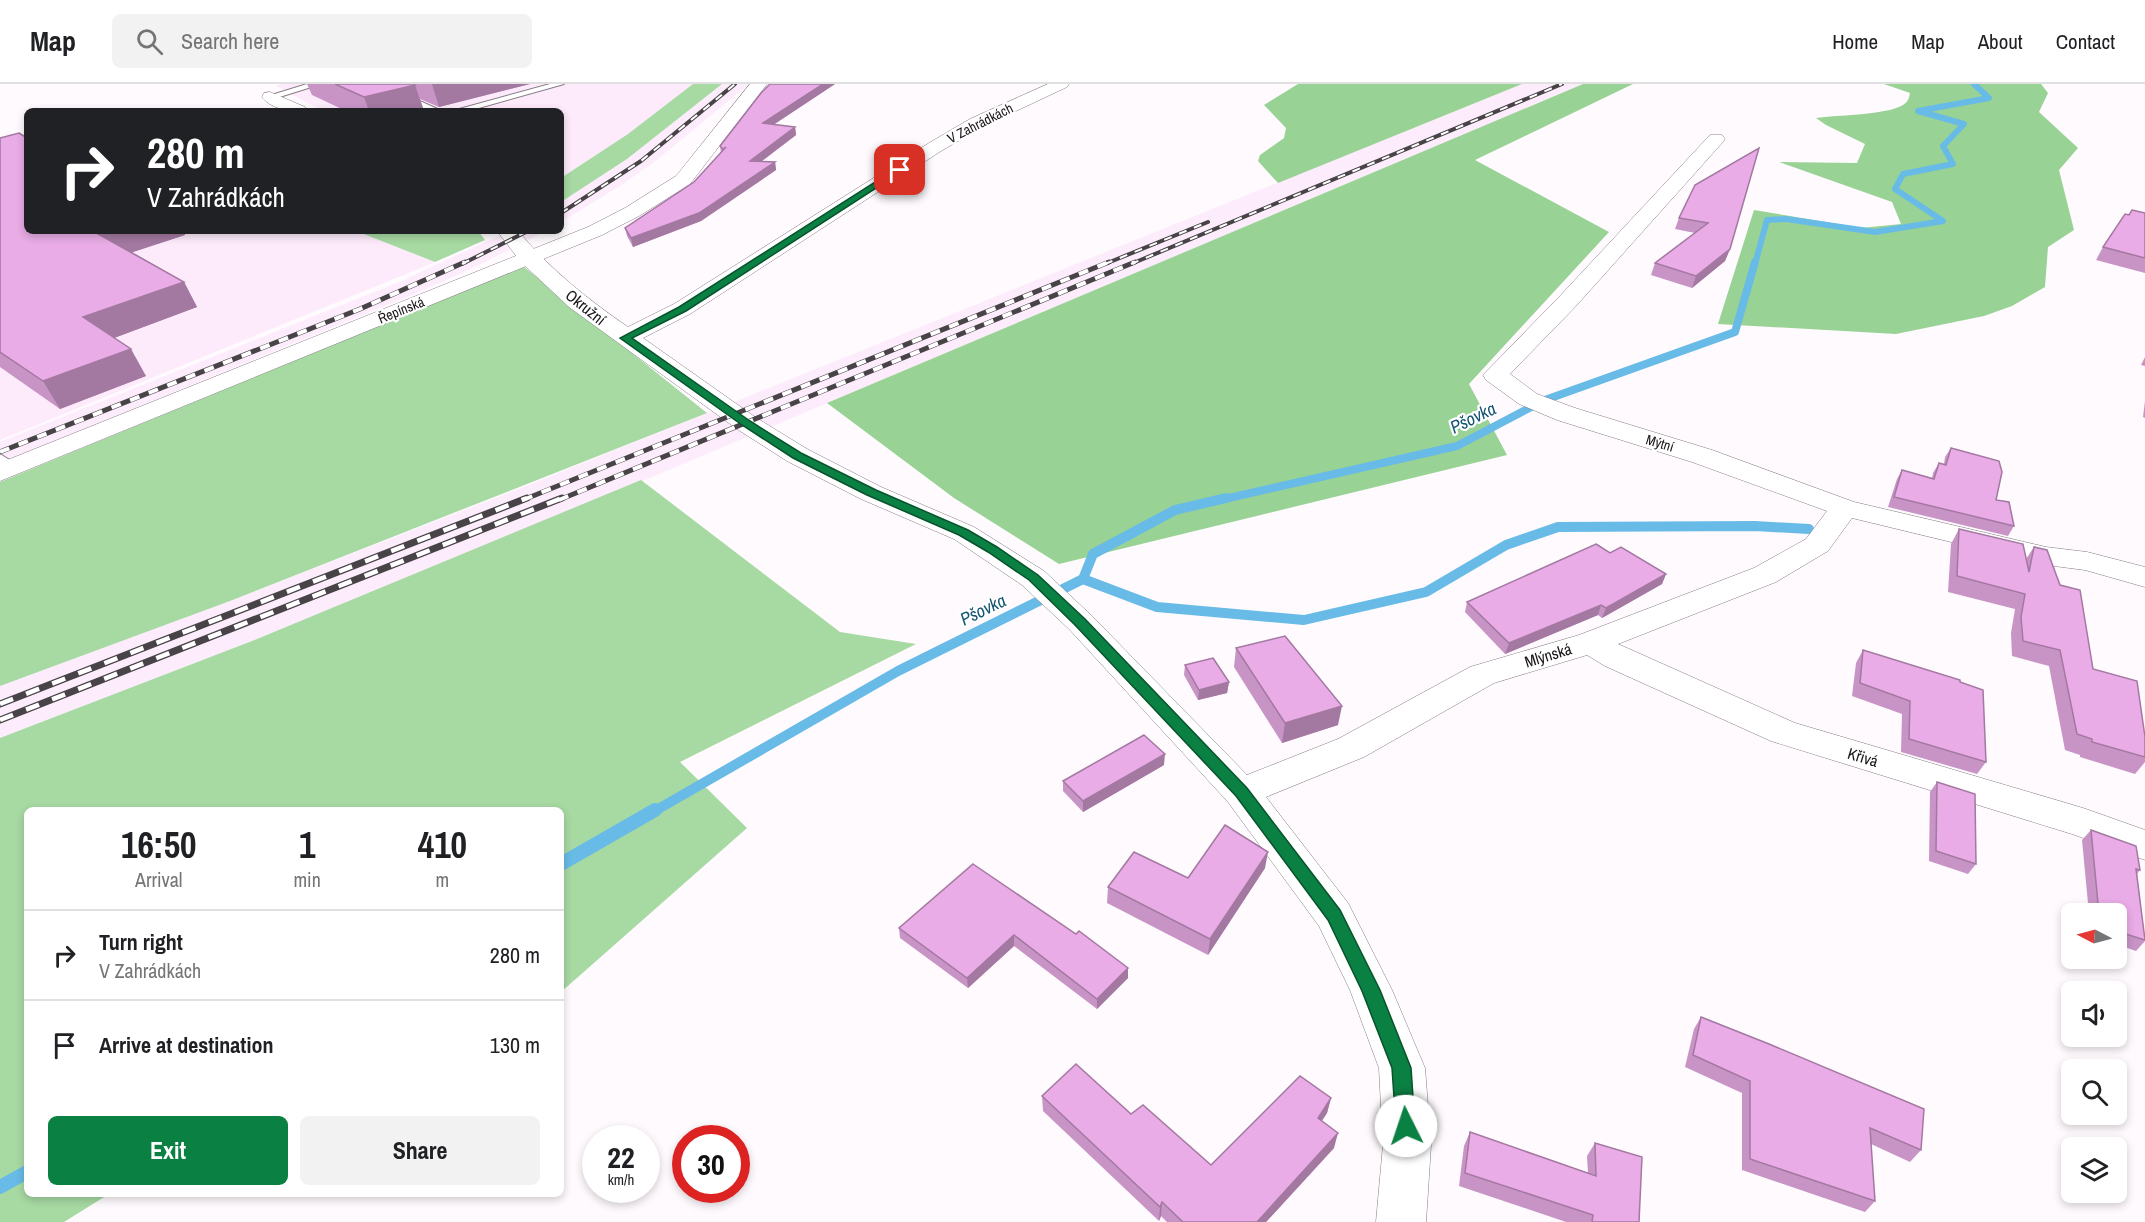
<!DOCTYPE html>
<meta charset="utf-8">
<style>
body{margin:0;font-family:"Archivo Narrow",sans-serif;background:#f2f2f2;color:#202124;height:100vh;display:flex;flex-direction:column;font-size:22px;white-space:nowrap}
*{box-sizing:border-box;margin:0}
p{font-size:20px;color:#757577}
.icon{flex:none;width:33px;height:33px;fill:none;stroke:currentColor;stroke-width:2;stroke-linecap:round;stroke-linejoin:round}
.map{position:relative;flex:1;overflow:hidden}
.details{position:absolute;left:24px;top:723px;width:540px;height:390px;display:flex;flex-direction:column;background:#fff;border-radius:9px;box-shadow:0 3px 9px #0003}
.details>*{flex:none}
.hud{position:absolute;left:24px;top:24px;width:540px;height:126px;border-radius:9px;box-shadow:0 3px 9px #0003;background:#202124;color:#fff;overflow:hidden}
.needle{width:39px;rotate:276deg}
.tools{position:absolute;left:2061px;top:819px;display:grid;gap:12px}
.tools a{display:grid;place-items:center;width:66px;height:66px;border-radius:9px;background:#fff;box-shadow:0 3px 9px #0003;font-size:30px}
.speed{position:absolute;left:582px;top:1041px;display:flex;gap:12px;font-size:30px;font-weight:700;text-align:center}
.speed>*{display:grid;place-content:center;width:78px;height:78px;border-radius:50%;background:#fff;box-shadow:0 3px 9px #0003;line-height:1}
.speed small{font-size:15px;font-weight:400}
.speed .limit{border:9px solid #d22;background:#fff;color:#111}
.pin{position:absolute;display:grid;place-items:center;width:51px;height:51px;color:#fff;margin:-26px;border-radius:12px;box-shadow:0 3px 9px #0006}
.me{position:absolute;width:66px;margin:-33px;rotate:356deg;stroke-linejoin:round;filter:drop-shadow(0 0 4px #0008)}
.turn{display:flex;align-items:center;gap:21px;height:126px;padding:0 24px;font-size:27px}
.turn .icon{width:78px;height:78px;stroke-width:2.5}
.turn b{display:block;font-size:42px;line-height:51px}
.eta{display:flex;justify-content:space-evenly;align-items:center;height:102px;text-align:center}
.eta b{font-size:36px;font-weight:700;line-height:42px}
.action{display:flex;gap:12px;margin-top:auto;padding:12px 24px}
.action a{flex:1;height:69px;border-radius:9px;background:#0b8043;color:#fff;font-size:24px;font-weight:700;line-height:69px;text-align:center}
.action a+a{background:#f2f2f2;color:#202124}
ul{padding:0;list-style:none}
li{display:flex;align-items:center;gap:18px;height:90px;padding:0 24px;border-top:2px solid #e0e0e0}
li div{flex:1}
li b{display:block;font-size:22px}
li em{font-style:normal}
header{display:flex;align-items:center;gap:36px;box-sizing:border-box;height:84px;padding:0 30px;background:#fff;border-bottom:2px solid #e0e0e0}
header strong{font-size:28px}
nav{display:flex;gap:33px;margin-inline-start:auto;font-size:21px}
.search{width:420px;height:54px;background:#f2f2f2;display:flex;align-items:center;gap:15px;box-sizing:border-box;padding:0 21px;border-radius:9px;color:#757577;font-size:22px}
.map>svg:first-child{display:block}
.built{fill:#fdecfb}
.industrial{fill:#fdebfc}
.green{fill:#a7d9a3}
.forest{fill:#99d295}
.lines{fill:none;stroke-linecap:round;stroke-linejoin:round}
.stream-far3{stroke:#68bbe7;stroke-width:6}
.stream-far2{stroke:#68bbe7;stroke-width:8}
.stream-far1{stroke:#68bbe7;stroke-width:10}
.stream{stroke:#68bbe7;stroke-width:14}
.service-casing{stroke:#867c85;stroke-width:2}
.minor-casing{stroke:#867c85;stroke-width:1}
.tertiary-casing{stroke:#867c85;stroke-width:1}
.service{fill:#fff;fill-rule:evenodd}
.minor{fill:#fff;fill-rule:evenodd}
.tertiary{fill:#fff;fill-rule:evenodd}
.rail-far2-casing{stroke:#474347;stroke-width:4}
.rail-far1-casing{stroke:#474347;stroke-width:5}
.rail-casing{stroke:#474347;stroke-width:7}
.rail-far2{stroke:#fff;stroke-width:2;stroke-dasharray:8;stroke-linecap:butt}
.rail-far1{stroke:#fff;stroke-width:4;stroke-dasharray:10;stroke-linecap:butt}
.rail{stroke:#fff;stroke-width:4.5;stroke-dasharray:14;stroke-linecap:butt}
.wall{fill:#c894c6}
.shaded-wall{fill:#a378a1}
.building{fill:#e9ace6;stroke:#a378a1;stroke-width:1.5}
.route{fill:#0b8043;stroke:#07532c;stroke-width:1.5}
.labels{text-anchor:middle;stroke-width:4.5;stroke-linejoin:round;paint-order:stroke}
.far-street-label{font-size:14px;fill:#1a161a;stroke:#fff}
.street-label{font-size:16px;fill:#1a161a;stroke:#fff}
.water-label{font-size:18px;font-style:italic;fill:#145573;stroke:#fff}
</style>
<header>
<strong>Map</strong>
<div class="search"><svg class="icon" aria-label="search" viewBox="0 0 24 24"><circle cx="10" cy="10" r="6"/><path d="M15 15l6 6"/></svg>Search here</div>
<nav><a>Home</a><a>Map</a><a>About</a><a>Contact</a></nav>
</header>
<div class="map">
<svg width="2145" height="1138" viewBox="0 0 2145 1138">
<rect width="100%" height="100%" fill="#fefafe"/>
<!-- built -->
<g class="built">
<path d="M722,0H749L654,78L623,100L561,138V118L627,75Z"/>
<path d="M1522,0H1583L557,433L252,557L0,654V602L230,517L526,402Z"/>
<path d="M509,147H546L473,184L419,208L0,379V358L397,199Z"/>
</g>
<!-- industrial -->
<g class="industrial">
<path d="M282,0H693L628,50L561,94V27H323L276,2Z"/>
<path d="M0,62L27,147H356L435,178L0,356Z"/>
</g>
<!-- green -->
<g class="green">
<path d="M693,0H722L627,75L561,118V94L628,50Z"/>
<path d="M356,147H478L485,156L435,178Z"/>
<path d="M523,182L707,329L230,517L0,602V398Z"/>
<path d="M641,396L840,548L916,560L680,678L747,744L561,908V726H27V1110H109L64,1138H0V654L252,557Z"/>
</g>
<!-- forest -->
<g class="forest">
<path d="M1298,0H1522L1278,99L1258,77L1260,71L1284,54L1286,44L1264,21Z"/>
<path d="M1583,0H1633L1475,76L1609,148L1469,300L1507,371L1059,480L954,414L827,319Z"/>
<path d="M1884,0H2041L2048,9L2039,28L2078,64L2059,86L2074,146L2048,163L2045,203L2012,222L1984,232L1896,250L1718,240L1754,126L1861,144L1901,140L1892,118L1779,78L1857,79L1865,60L1826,41L1816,34C1837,31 1887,31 1903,21C1908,18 1909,14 1910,9Z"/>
</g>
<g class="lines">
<!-- stream-far3 -->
<path class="stream-far3" d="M1755,180L1767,136L1786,135L1875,148L1943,137L1895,105L1903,90L1953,80L1943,62L1964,40L1918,27L1989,14L1974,0"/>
<!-- stream-far2 -->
<g class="stream-far2">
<path d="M1545,316L1735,248L1755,178"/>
<path d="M1220,416L1457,362L1533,322"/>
</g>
<!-- stream-far1 -->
<g class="stream-far1">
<path d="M1083,495L1157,523L1304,536L1426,508L1506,461L1558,443L1755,442L1809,445"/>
<path d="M653,728L898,587L1083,495L1093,470L1175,426L1226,414"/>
</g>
<!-- stream -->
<g class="stream">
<path d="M561,780L655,726"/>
<path d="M0,1103L27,1088"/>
</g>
<!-- service casing -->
<g class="service-casing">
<g id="service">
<path d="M307,0H321L270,16L265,13Z"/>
<path d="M370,0H382L442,27H429Z"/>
<path d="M550,0H564L468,27H452Z"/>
<path d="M0,370L21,383L18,386H8L0,381Z"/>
</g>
</g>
<!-- minor casing -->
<g class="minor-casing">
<g id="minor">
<path d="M1048,0H1069L1067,3L982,43L941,67L690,230L643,254L755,333L807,365L881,403L974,443L1044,487L1091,531L1247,691L1338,655L1470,583L1579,551L1754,484L1806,455L1827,427L1692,378L1557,336L1519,320L1486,296L1483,291L1560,212L1710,51H1722L1725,55L1722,59L1576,222L1510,290L1537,310L1575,324L1712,366L1854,418L2046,463L2087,468L2145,483V503L2085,486L2046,481L1852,434L1828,467L1776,498L1618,560L1795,639L2083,724L2145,746V776L2072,750L1771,657L1605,582L1587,571L1494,599L1364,673L1266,713L1348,819L1392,906L1425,984L1431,1061L1426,1138H1376L1383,1061L1379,984L1350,906L1319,842L1228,718L1069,545L1022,501L954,455L861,415L787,377L737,345L569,223L521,178L497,147H518C550,185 587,215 628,243L674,220L929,59L970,35Z"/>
<path d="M270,8L305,23L308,27C292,27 273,27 262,13L264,9Z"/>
</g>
</g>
<!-- tertiary casing -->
<g class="tertiary-casing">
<path id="tertiary" d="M750,0H767L690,100L639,132L602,151L0,397V379L588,143L625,124L676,92Z"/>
</g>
<!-- service -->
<use href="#service" class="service"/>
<!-- minor -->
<use href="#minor" class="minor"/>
<!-- tertiary -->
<use href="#tertiary" class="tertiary"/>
<!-- rail-far2 casing -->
<g class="rail-far2-casing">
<g id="rail-far2">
<path d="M561,129L641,77L735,0"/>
<path d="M462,180L528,147"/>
<path d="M1105,180L1208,138"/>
<path d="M1131,180L1562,0"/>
</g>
</g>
<!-- rail-far1 casing -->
<g class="rail-far1-casing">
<g id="rail-far1">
<path d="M0,368L360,225L465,178"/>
<path d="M523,416L1109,178"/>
<path d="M559,416L1135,178"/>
</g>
</g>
<!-- rail casing -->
<g class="rail-casing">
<g id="rail">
<path d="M0,620L527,414"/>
<path d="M0,636L562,414"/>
</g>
</g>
<!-- rail-far2 -->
<use href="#rail-far2" class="rail-far2"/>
<!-- rail-far1 -->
<use href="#rail-far1" class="rail-far1"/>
<!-- rail -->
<use href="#rail" class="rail"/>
</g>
<!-- wall -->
<g class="wall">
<path d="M307,0H530L439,23L420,15L424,27H346L312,11Z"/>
<path d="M770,0H835L773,41L795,43L796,51L761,78H775L776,86L701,137L633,163L627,152L625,144L694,98L721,69L720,62Z"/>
<path d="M0,54L27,147H183L185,151L132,168L184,198L197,223L114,254L146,292L60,325L0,283Z"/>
<path d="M1695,101L1730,165L1725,177L1692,204L1651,191L1655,179L1695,149L1675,145L1679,134Z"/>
<path d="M2145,129V189L2096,176L2103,163L2129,131Z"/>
<path d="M2145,273V282L2141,281Z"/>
<path d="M2145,317V334L2143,333Z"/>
<path d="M1951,364L1996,416L2014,442L2008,452L1888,423L1897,395L1902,386L1932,394L1933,389L1939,379L1944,380L1945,373Z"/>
<path d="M1959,445L2026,475L2034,463L2093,585L2145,653V678L2135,690L2080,673V671L2065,666L2049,582L2012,572L2011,549L2015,525L1948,508L1951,460Z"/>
<path d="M1610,469L1666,490L1662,500L1602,534L1598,531L1505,570L1465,528L1467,518Z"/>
<path d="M1236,564L1338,641L1282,659L1234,583Z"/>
<path d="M1863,566L1960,598L1986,678L1977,690L1901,668L1902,630L1852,612L1856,579Z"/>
<path d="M1185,581L1229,598L1227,609L1198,616L1184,591Z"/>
<path d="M1164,681L1083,728L1063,707V697Z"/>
<path d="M1937,698L1976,780L1968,790L1929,777L1930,708Z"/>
<path d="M2091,746L2140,786L2137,790L2145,857L2136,867L2116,860V830H2089L2082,756Z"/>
<path d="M1265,784L1208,871L1107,819L1108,803Z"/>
<path d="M899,844L1076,850L1128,884V894L1097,925L1014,862L968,904L900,854Z"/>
<path d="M1701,933L1921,1066L1910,1078L1871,1060L1875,1117L1865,1128L1742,1086V1009L1685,983L1694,945Z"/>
<path d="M1042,1012L1131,1030L1211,1081L1331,1014L1327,1029L1322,1037L1334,1064L1266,1138H1167L1161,1132L1159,1137L1043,1027Z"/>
<path d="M1470,1048L1588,1089L1587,1072L1595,1059L1639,1138H1566L1459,1102L1464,1062Z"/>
</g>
<!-- shaded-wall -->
<g class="shaded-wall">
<path d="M432,0H530L439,23Z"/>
<path d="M823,0H835L764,47L763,39Z"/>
<path d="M415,1L424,27H369L364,13Z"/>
<path d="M795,43L796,51L751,85L750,77Z"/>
<path d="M775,78L776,86L701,137L633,163L631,154Z"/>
<path d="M107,147H183L185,151L112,175L98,150Z"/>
<path d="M1730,165L1725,177L1692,204L1696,192Z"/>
<path d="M184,198L197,223L98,260L83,233Z"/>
<path d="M131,265L146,292L60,325L43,297Z"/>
<path d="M1666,490L1662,500L1602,534L1606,524Z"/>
<path d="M1601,521L1598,531L1505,570L1509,559Z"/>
<path d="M1229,598L1227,609L1198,616L1199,606Z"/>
<path d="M1342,622L1338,641L1282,659L1285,639Z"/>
<path d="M1165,670L1164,681L1083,728V717Z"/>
<path d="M1268,768L1265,784L1208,871L1210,855Z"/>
<path d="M1014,851V862L968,904L967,894Z"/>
<path d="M1128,884V894L1097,925V915Z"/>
<path d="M1331,1014L1327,1029L1314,1048L1318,1034Z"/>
<path d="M1338,1049L1334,1064L1266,1138H1257Z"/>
<path d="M1162,1118L1161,1132L1159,1137L1160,1123Z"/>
</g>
<!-- building -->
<g class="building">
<path d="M335,0H413L415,1L364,13Z"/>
<path d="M770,0H823L763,39L795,43L750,77L775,78L699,129L631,154L625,144L694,98L726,63L723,65L720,62L761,9Z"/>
<path d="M19,49L27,54V147H107L98,150L184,198L83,233L131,265L43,297L0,268V54Z"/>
<path d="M1759,64L1730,165L1696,192L1655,179L1708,139L1679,134L1695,101Z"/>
<path d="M2132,126L2145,129V174L2103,163L2125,130L2129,131Z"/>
<path d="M1951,364L1999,377L2002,388L1996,416L2009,418L2014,442L1894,413L1902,386L1934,395L1939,379L1946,381Z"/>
<path d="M1959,445L2023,460L2029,488L2034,463L2047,466L2060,501L2080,506L2093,585L2137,597L2145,653V673L2092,658V655L2077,650L2060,566L2023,557L2021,533L2025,510L1957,492Z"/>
<path d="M1596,460L1610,469L1621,463L1666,490L1606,524L1601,521L1509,559L1467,518Z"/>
<path d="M1285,552L1342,622L1285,639L1236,564Z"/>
<path d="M1863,566L1960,596V598L1983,606L1986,678L1909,655L1910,617L1860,599Z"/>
<path d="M1213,574L1229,598L1199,606L1185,581Z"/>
<path d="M1144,651L1165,670L1083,717L1063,697Z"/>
<path d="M1937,698L1975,710L1976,780L1936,767Z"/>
<path d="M1225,741L1268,768L1210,855L1108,803L1134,768L1188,794Z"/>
<path d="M2091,746L2136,762L2140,786L2136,785L2145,856L2116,847V830H2099Z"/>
<path d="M973,780L1076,850L1079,847L1128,884L1097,915L1014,851L967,894L899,844Z"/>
<path d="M1701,933L1769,960L1924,1025L1921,1066L1870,1044L1875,1117L1750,1075V997L1693,971Z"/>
<path d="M1076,980L1131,1030L1143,1021L1211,1081L1300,992L1331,1014L1318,1034L1338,1049L1257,1138H1183L1162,1118L1160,1123L1042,1012Z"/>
<path d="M1470,1048L1596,1092L1595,1059L1642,1073L1639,1138H1592L1593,1131L1465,1089Z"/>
</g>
<!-- route -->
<path class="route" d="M897,84L904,86L686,227L632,254L750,337L801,369L876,406L968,446L997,463L1038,491L1085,535L1247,704L1340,826L1380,906L1411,984L1415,1042L1412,1048L1406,1051L1399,1048L1396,1042L1392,984L1362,907L1328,836L1236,712L1075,541L1029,496L988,468L959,451L867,411L793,374L742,341L620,254L679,223Z"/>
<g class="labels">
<!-- far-street labels -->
<g class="far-street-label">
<text transform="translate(980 39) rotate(-27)" y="5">V Zahrádkách</text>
<text transform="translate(401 226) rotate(-22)" y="5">Řepínská</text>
<text transform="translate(1660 359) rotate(17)" y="5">Mýtní</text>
</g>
<!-- street labels -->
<g class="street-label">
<text transform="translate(586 223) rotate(39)" y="6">Okružní</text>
<text transform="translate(1548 571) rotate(-17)" y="6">Mlýnská</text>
<text transform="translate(1863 673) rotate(17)" y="6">Křivá</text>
</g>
<!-- water labels -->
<g class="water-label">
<text transform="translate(1473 334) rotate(-26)" y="6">Pšovka</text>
<text transform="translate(983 526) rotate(-26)" y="6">Pšovka</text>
</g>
</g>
</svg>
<div class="tools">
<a><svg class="needle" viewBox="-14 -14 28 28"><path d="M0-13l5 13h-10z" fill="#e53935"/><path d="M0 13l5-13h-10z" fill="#757577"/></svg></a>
<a><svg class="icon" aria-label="sound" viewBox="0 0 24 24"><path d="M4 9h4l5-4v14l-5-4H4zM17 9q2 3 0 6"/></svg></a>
<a><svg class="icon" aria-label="search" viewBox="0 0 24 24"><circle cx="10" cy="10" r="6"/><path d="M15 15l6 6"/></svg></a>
<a><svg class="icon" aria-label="layers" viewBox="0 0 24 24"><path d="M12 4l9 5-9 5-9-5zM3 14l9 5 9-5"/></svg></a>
</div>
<div class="speed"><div>22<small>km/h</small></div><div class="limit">30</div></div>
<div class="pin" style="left:900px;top:86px;background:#d93025"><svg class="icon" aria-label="arrive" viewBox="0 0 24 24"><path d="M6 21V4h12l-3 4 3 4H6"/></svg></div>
<svg class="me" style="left:1406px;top:1042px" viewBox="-20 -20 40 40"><circle r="19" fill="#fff"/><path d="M0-13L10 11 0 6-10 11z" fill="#0b8043"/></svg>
<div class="hud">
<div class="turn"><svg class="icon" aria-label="right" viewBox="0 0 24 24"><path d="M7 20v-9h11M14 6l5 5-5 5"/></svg><div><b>280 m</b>V Zahrádkách</div></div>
</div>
<section class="details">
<div class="eta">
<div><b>16:50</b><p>Arrival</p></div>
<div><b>1</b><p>min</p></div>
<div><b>410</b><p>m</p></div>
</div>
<ul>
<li><svg class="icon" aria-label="right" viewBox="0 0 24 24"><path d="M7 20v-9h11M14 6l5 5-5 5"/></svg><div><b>Turn right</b><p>V Zahrádkách</p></div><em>280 m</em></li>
<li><svg class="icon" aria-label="arrive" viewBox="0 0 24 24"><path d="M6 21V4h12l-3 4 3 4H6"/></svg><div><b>Arrive at destination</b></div><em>130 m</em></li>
</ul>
<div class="action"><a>Exit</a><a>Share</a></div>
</section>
</div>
